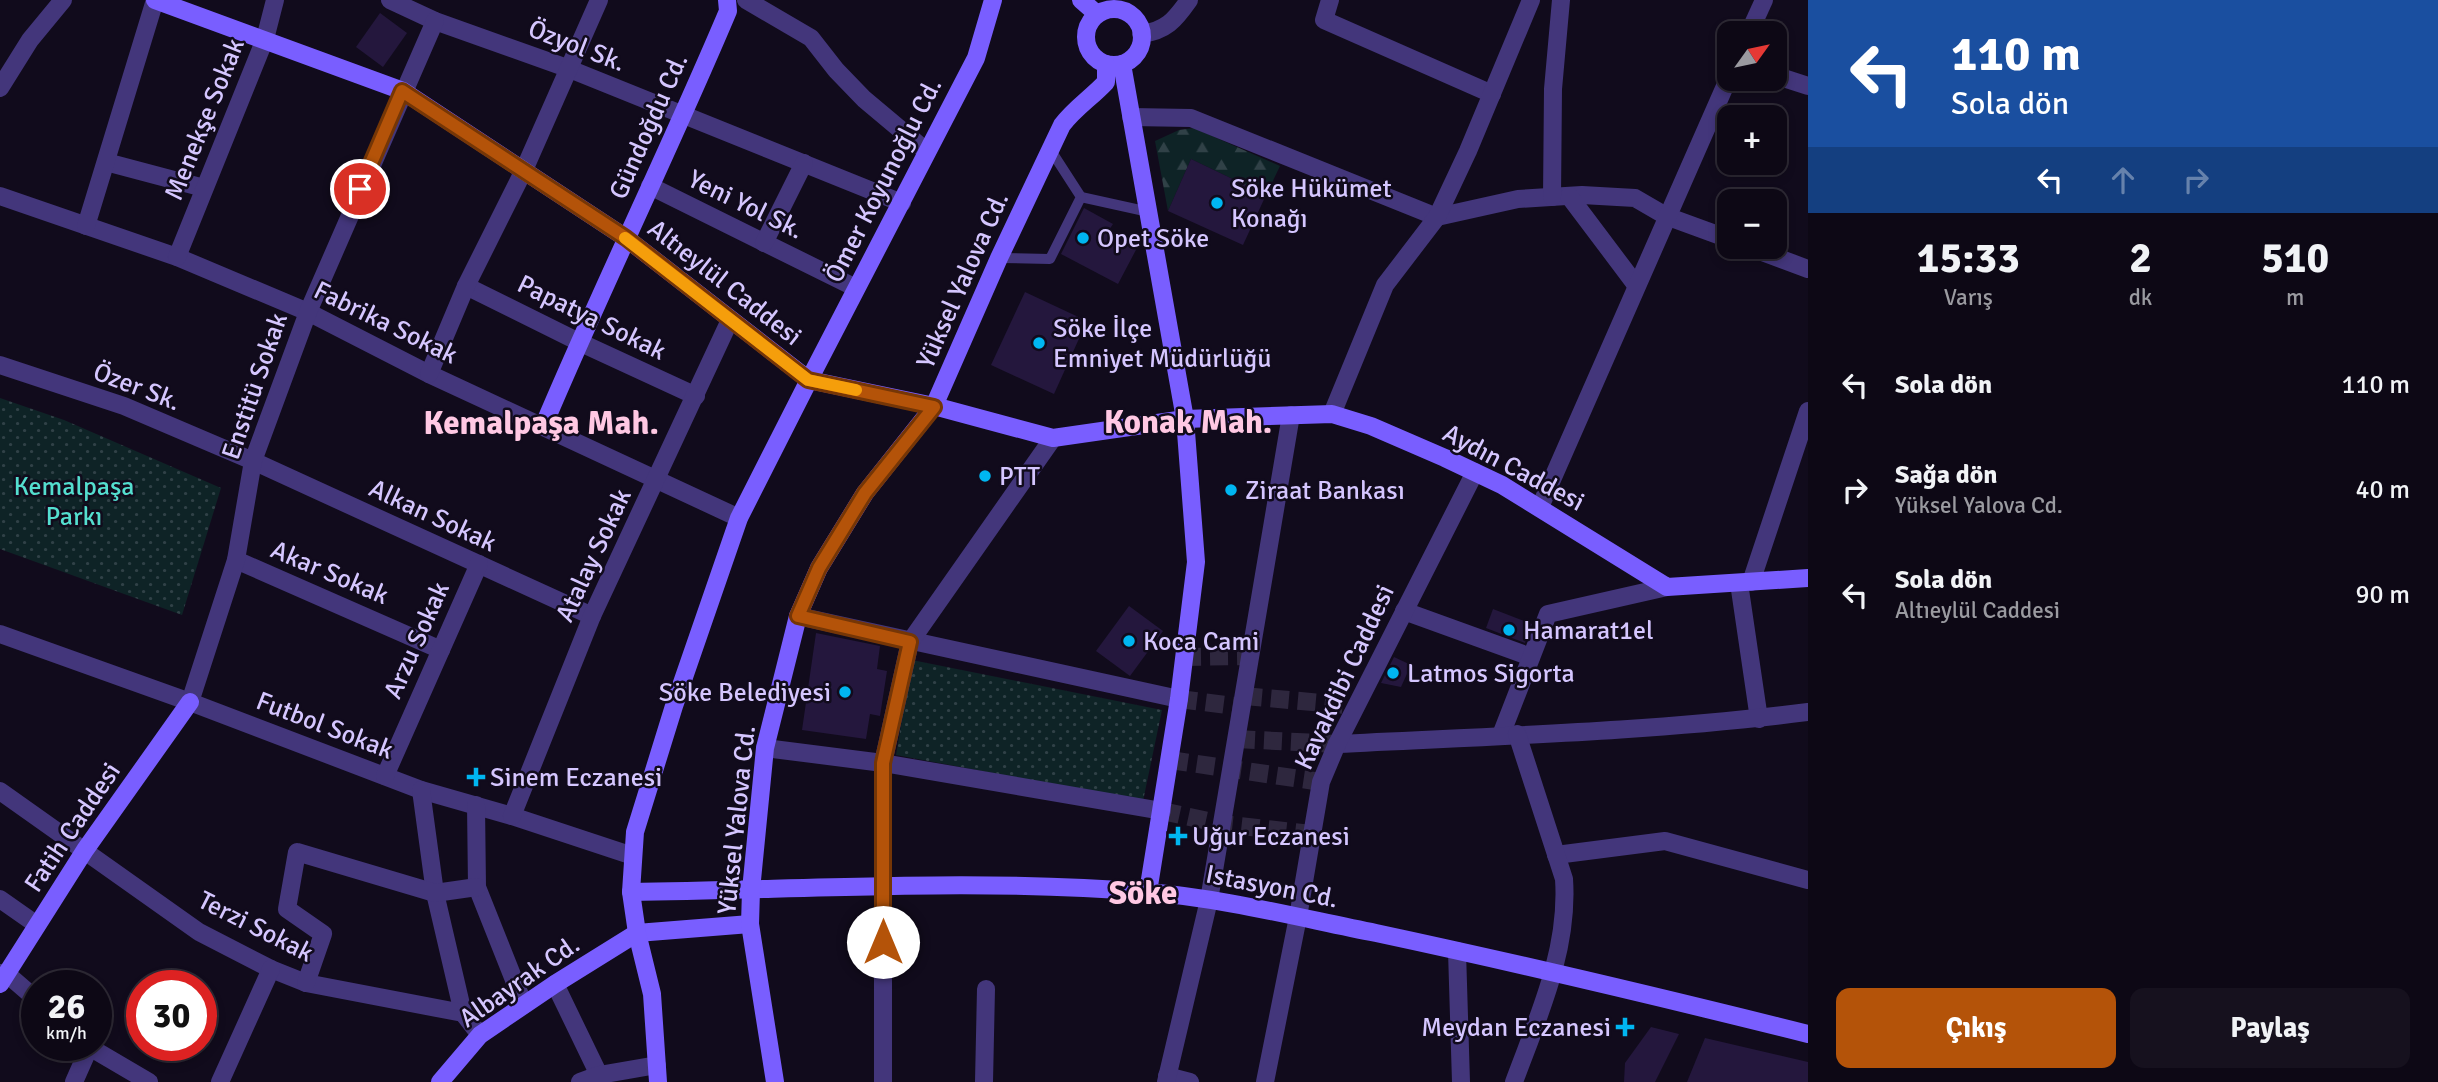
<!DOCTYPE html>
<html lang="tr">
<meta charset="utf-8">
<style>
body{margin:0;font-family:Signika,sans-serif;background:#16111e;color:#f1f3f6;height:100vh;display:flex;flex-direction:column;font-size:26px;white-space:nowrap}
*{box-sizing:border-box;margin:0}
p{font-size:23px;color:#9a9aa0}
.icon{flex:none;width:38px;height:38px;fill:none;stroke:currentColor;stroke-width:2;stroke-linecap:round;stroke-linejoin:round}
.map{position:relative;flex:1;overflow:hidden}
.sheet{display:flex;flex-direction:column;background:#0d0815;width:630px}
.sheet>*{flex:none}
.guide{background:#1a4fa0;color:#fff;overflow:hidden}
.needle{width:46px;rotate:57deg}
.tools{position:absolute;left:1717px;top:21px;display:grid;gap:14px}
.tools a{display:grid;place-items:center;width:70px;height:70px;border-radius:14px;background:#0d0815;box-shadow:0 4px 10px #0003,0 0 0 2px #2d2934;font-size:35px}
.speed{position:absolute;left:21px;top:970px;display:flex;gap:14px;font-size:35px;font-weight:700;text-align:center}
.speed>*{display:grid;place-content:center;width:91px;height:91px;border-radius:50%;background:#0d0815;box-shadow:0 4px 10px #0003,0 0 0 2px #2d2934;line-height:1}
.speed small{font-size:18px;font-weight:400}
.speed .limit{border:10px solid #d22;background:#fff;color:#111}
.pin{position:absolute;display:grid;place-items:center;width:60px;height:60px;color:#fff;margin:-30px;border:4px solid #fff;border-radius:50%;box-shadow:0 2px 7px #0007}
.me{position:absolute;width:77px;margin:-38px;rotate:0deg;stroke-linejoin:round;filter:drop-shadow(0 0 5px #0008)}
.turn{display:flex;align-items:center;gap:24px;height:147px;padding:0 28px;font-size:32px}
.turn .icon{width:91px;height:91px;stroke-width:2.5}
.turn b{display:block;font-size:49px;line-height:60px}
.lanes{display:flex;align-items:center;height:66px;padding:0 28px;background:#0003;justify-content:center;gap:35px;direction:ltr}
.lanes .off{opacity:.35}
.eta{display:flex;justify-content:space-evenly;align-items:center;height:119px;text-align:center}
.eta b{font-size:42px;font-weight:800;line-height:49px}
.primary-button{display:flex;gap:14px;margin-top:auto;padding:14px 28px}
.primary-button a{flex:1;height:80px;border-radius:14px;background:#b45309;color:#fff;font-size:28px;font-weight:800;line-height:80px;text-align:center}
.primary-button a+a{background:#16111e;color:#f1f3f6}
ul{padding:0;list-style:none}
li{display:flex;align-items:center;gap:21px;height:105px;padding:0 28px}
li div{flex:1}
li b{display:block;font-size:26px}
li em{font-style:normal}
main{display:flex;flex:1;min-height:0}
.map>svg:first-child{display:block}
.green{fill:url(#green-dots)}
.forest{fill:url(#forest-firs)}
.building{fill:#24173d}
.lines{fill:none;stroke-linecap:round;stroke-linejoin:round}
.street-tunnel{stroke:#2e273e;stroke-width:18;stroke-dasharray:18 9;stroke-linecap:butt}
.lane{stroke:#43367b;stroke-width:10}
.street{stroke:#43367b;stroke-width:18}
.secondary{stroke:#795eff;stroke-width:18}
.route-casing{stroke:#753606;stroke-width:18}
.route{stroke:#b45309;stroke-width:12}
.slow{stroke:#f59e0b;stroke-width:12}
.poi-dot{fill:#00b6f1;stroke:#110b1c;stroke-width:2.5}
.labels{text-anchor:middle;stroke-width:5;stroke-linejoin:round;paint-order:stroke}
.street-label{font-size:26px;fill:#d5c6ff;stroke:#110b1c}
.poi-label{font-size:26px;fill:#d5c6ff;stroke:#110b1c;text-anchor:start}
.park-label{font-size:26px;fill:#54decf;stroke:#110b1c}
.district-label{font-size:33px;font-weight:bold;fill:#ffc8e3;stroke:#110b1c}
</style>
<main>
<div class="map">
<svg width="1808" height="1082" viewBox="0 0 1808 1082">
<defs>
<pattern id="green-dots" width="8" height="8" patternUnits="userSpaceOnUse" patternTransform="scale(1.75)"><rect width="8" height="8" fill="#0e2326"/><path d="M2 2h.1M6 6h.1" fill="none" stroke="#304147" stroke-width="1.8" stroke-linecap="round"/></pattern>
<pattern id="forest-firs" width="22" height="20" patternUnits="userSpaceOnUse" patternTransform="scale(1.75)"><rect width="22" height="20" fill="#0e2326"/><path d="M5 1l3.5 6h-7zM16 11l3.5 6h-7z" fill="#304147"/></pattern>
</defs>
<rect width="100%" height="100%" fill="#110b1c"/>
<!-- green -->
<g class="green">
<path d="M0,398L64,420L221,488L182,615L0,549Z"/>
<path d="M912,660L1162,710L1143,801L896,755Z"/>
</g>
<!-- forest -->
<path class="forest" d="M1194,128L1280,166L1266,195L1191,159L1168,211L1155,141L1179,130Z"/>
<!-- building -->
<g class="building">
<path d="M380,13L407,33L383,67L356,47Z"/>
<path d="M1191,159L1266,195L1243,245L1168,211Z"/>
<path d="M1084,208L1113,224L1109,230L1138,246L1118,284L1061,254Z"/>
<path d="M1025,292L1087,321L1054,394L991,365Z"/>
<path d="M1129,606L1163,631L1130,676L1096,651Z"/>
<path d="M1493,609L1532,624L1525,643L1486,628Z"/>
<path d="M816,633L880,646L877,669L887,671L880,716L870,714L866,739L802,730Z"/>
<path d="M1394,657L1411,665L1401,687L1381,683Z"/>
<path d="M1651,1027L1679,1034L1655,1082H1624L1625,1063Z"/>
<path d="M1705,1038L1808,1062V1082H1687Z"/>
</g>
<g class="lines">
<!-- street-tunnel -->
<g class="street-tunnel">
<path d="M1183,657L1251,656"/>
<path d="M1244,696L1356,706"/>
<path d="M1179,699L1242,707"/>
<path d="M1237,739L1337,744"/>
<path d="M1170,760L1321,782"/>
<path d="M1162,811L1222,824L1312,834"/>
</g>
<!-- lane -->
<g class="lane">
<path d="M1081,197L1149,212"/>
<path d="M999,258L1050,259L1081,197L1050,149"/>
</g>
<!-- street -->
<g class="street">
<path d="M390,0L435,21L567,68L902,203"/>
<path d="M746,0L811,38L836,70L864,99L926,151"/>
<path d="M1330,0L1324,20L1492,94"/>
<path d="M1749,33L1764,0"/>
<path d="M1141,34C1166,31 1175,20 1189,0"/>
<path d="M1774,75L1808,86"/>
<path d="M0,88L30,40L63,0"/>
<path d="M1131,117L1191,118L1437,217L1518,199L1582,195L1635,198L1666,216L1729,239"/>
<path d="M106,162L204,188"/>
<path d="M650,186L856,288"/>
<path d="M0,196L177,257L308,312L429,374L739,518"/>
<path d="M1569,196L1636,285"/>
<path d="M1552,197L1553,89L1561,0"/>
<path d="M86,226L155,0"/>
<path d="M764,243L804,163"/>
<path d="M1749,247L1808,269"/>
<path d="M177,257L265,39L275,0"/>
<path d="M466,286L579,342L696,396"/>
<path d="M0,365L124,406L253,461L592,616"/>
<path d="M429,374L466,286L524,170L599,0"/>
<path d="M1332,414L1385,285L1437,217L1468,151L1531,0"/>
<path d="M1540,507L1729,77"/>
<path d="M236,560L441,650"/>
<path d="M1751,582L1808,411"/>
<path d="M1739,583L1759,719"/>
<path d="M1404,611L1531,657"/>
<path d="M798,616L1179,699"/>
<path d="M0,634L190,702L421,790L512,816L633,856"/>
<path d="M190,702L236,560L253,461L308,312L435,21"/>
<path d="M1501,735L1548,614L1667,587"/>
<path d="M1337,744C1493,736 1652,732 1808,712"/>
<path d="M765,748L883,763L1162,811"/>
<path d="M385,776L479,564"/>
<path d="M421,790L435,893L463,1013L480,1035"/>
<path d="M0,791L199,932L271,969L306,983L463,1013"/>
<path d="M476,805L477,887L524,1005"/>
<path d="M512,816L592,616L730,320"/>
<path d="M1556,855L1665,841L1808,880"/>
<path d="M0,899L37,925"/>
<path d="M1457,951L1461,1082"/>
<path d="M0,973L7,974L37,1000"/>
<path d="M306,983L323,934L287,909L297,852L435,893L477,887"/>
<path d="M555,984L599,1075"/>
<path d="M86,1045L149,1082"/>
<path d="M1167,1076L1190,1082"/>
<path d="M74,1082L89,1048"/>
<path d="M220,1082L271,969"/>
<path d="M580,1082L599,1075L657,1065"/>
<path d="M883,1082V763L910,642L1053,438"/>
<path d="M984,1082L986,989"/>
<path d="M1166,1082L1209,900L1291,415"/>
<path d="M1265,1082L1298,917L1321,782L1337,744L1475,472"/>
<path d="M1514,1082C1538,1017 1569,950 1564,879L1517,734"/>
</g>
<!-- secondary -->
<g class="secondary">
<path d="M155,0L403,91L626,238L809,380L934,406L1053,438L1185,419L1332,414L1371,426L1445,458L1502,485L1667,587L1808,578"/>
<path d="M1081,0L1097,14"/>
<circle cx="1114" cy="37" r="28"/>
<path d="M1122,64L1185,419L1196,562L1179,699L1148,892"/>
<path d="M543,427C602,287 669,151 728,11L727,0"/>
<path d="M631,892C802,890 975,878 1146,892C1223,898 1300,918 1376,933C1521,964 1664,998 1808,1034"/>
<path d="M0,984L85,850L190,702"/>
<path d="M440,1082L480,1035L555,984L637,933L750,924"/>
<path d="M658,1082L652,994L637,933L631,892L635,832L674,706L739,518L809,380L976,58L993,0"/>
<path d="M775,1082L750,924L751,890L765,748L798,616L819,568L865,493L934,406L999,258L1062,125C1075,108 1091,98 1106,82V64"/>
</g>
</g>
<g class="lines">
<!-- route casing -->
<g class="route-casing">
<path id="route" d="M360,189L402,91L626,238L808,380L934,407L865,493L819,568L798,616L910,642L883,763V942"/>
</g>
<!-- route -->
<use href="#route" class="route"/>
<!-- slow -->
<path class="slow" d="M625,238L808,380L856,390"/>
</g>
<!-- markers -->
<g class="poi-dot">
<circle cx="1217" cy="203" r="7"/>
<circle cx="1083" cy="238" r="7"/>
<circle cx="1039" cy="343" r="7"/>
<circle cx="985" cy="476" r="7"/>
<circle cx="1231" cy="490" r="7"/>
<circle cx="1509" cy="630" r="7"/>
<circle cx="1129" cy="641" r="7"/>
<circle cx="1393" cy="673" r="7"/>
<circle cx="845" cy="692" r="7"/>
<path d="M472.5 766.5h7v7h7v7h-7v7h-7v-7h-7v-7h7z"/>
<path d="M1174.5 825.5h7v7h7v7h-7v7h-7v-7h-7v-7h7z"/>
<path d="M1621.5 1016.5h7v7h7v7h-7v7h-7v-7h-7v-7h7z"/>
</g>
<g class="labels">
<!-- street labels -->
<g class="street-label">
<text transform="translate(577 45) rotate(21)" y="9">Özyol Sk.</text>
<text transform="translate(204 119) rotate(-68)" y="9">Menekşe Sokak</text>
<text transform="translate(648 126) rotate(-66)" y="9">Gündoğdu Cd.</text>
<text transform="translate(883 180) rotate(-63)" y="9">Ömer Koyunoğlu Cd.</text>
<text transform="translate(746 204) rotate(26)" y="9">Yeni Yol Sk.</text>
<text transform="translate(962 280) rotate(-66)" y="9">Yüksel Yalova Cd.</text>
<text transform="translate(725 282) rotate(38)" y="9">Altıeylül Caddesi</text>
<text transform="translate(592 317) rotate(26)" y="9">Papatya Sokak</text>
<text transform="translate(386 322) rotate(26)" y="9">Fabrika Sokak</text>
<text transform="translate(137 386) rotate(21)" y="9">Özer Sk.</text>
<text transform="translate(254 386) rotate(-71)" y="9">Enstitü Sokak</text>
<text transform="translate(1514 467) rotate(28)" y="9">Aydın Caddesi</text>
<text transform="translate(433 515) rotate(25)" y="9">Alkan Sokak</text>
<text transform="translate(593 555) rotate(-65)" y="9">Atalay Sokak</text>
<text transform="translate(330 572) rotate(23)" y="9">Akar Sokak</text>
<text transform="translate(416 640) rotate(-66)" y="9">Arzu Sokak</text>
<text transform="translate(1344 677) rotate(-65)" y="9">Kavakdibi Caddesi</text>
<text transform="translate(325 725) rotate(21)" y="9">Futbol Sokak</text>
<text transform="translate(736 820) rotate(-84)" y="9">Yüksel Yalova Cd.</text>
<text transform="translate(72 827) rotate(-56)" y="9">Fatih Caddesi</text>
<text transform="translate(1272 886) rotate(11)" y="9">Istasyon Cd.</text>
<text transform="translate(256 926) rotate(27)" y="9">Terzi Sokak</text>
<text transform="translate(519 981) rotate(-35)" y="9">Albayrak Cd.</text>
</g>
<!-- poi labels -->
<g class="poi-label">
<text x="1231" y="197">Söke Hükümet<tspan x="1231" dy="30">Konağı</tspan></text>
<text x="1097" y="247">Opet Söke</text>
<text x="1053" y="337">Söke İlçe<tspan x="1053" dy="30">Emniyet Müdürlüğü</tspan></text>
<text x="999" y="485">PTT</text>
<text x="1245" y="499">Ziraat Bankası</text>
<text x="1523" y="639">Hamarat1el</text>
<text x="1143" y="650">Koca Cami</text>
<text x="1407" y="682">Latmos Sigorta</text>
<text x="831" y="701" text-anchor="end">Söke Belediyesi</text>
<text x="490" y="786">Sinem Eczanesi</text>
<text x="1192" y="845">Uğur Eczanesi</text>
<text x="1611" y="1036" text-anchor="end">Meydan Eczanesi</text>
</g>
<!-- park labels -->
<g class="park-label">
<text x="74" y="495">Kemalpaşa<tspan x="74" dy="30">Parkı</tspan></text>
</g>
<!-- district labels -->
<g class="district-label">
<text x="1188" y="433">Konak Mah.</text>
<text x="541" y="434">Kemalpaşa Mah.</text>
<text x="1143" y="904">Söke</text>
</g>
</g>
</svg>
<div class="tools">
<a><svg class="needle" viewBox="-14 -14 28 28"><path d="M0-13l5 13h-10z" fill="#e53935"/><path d="M0 13l5-13h-10z" fill="#9a9aa0"/></svg></a>
<a>+</a>
<a>−</a>
</div>
<div class="speed"><div>26<small>km/h</small></div><div class="limit">30</div></div>
<div class="pin" style="left:360px;top:189px;background:#d93025"><svg class="icon" aria-label="arrive" viewBox="0 0 24 24"><path d="M6 21V4h12l-3 4 3 4H6"/></svg></div>
<svg class="me" style="left:883px;top:942px" viewBox="-20 -20 40 40"><circle r="19" fill="#fff"/><path d="M0-13L10 11 0 6-10 11z" fill="#b45309"/></svg>
</div>
<section class="sheet">
<div class="guide">
<div class="turn"><svg class="icon" aria-label="left" viewBox="0 0 24 24"><path d="M17 20v-9H6M10 6l-5 5 5 5"/></svg><div><b>110 m</b>Sola dön</div></div>
<div class="lanes"><svg class="icon" aria-label="left" viewBox="0 0 24 24"><path d="M17 20v-9H6M10 6l-5 5 5 5"/></svg><svg class="icon off" aria-label="ahead" viewBox="0 0 24 24"><path d="M12 20V5M6 11l6-6 6 6"/></svg><svg class="icon off" aria-label="right" viewBox="0 0 24 24"><path d="M7 20v-9h11M14 6l5 5-5 5"/></svg></div>
</div>
<div class="eta">
<div><b>15:33</b><p>Varış</p></div>
<div><b>2</b><p>dk</p></div>
<div><b>510</b><p>m</p></div>
</div>
<ul>
<li><svg class="icon" aria-label="left" viewBox="0 0 24 24"><path d="M17 20v-9H6M10 6l-5 5 5 5"/></svg><div><b>Sola dön</b></div><em>110 m</em></li>
<li><svg class="icon" aria-label="right" viewBox="0 0 24 24"><path d="M7 20v-9h11M14 6l5 5-5 5"/></svg><div><b>Sağa dön</b><p>Yüksel Yalova Cd.</p></div><em>40 m</em></li>
<li><svg class="icon" aria-label="left" viewBox="0 0 24 24"><path d="M17 20v-9H6M10 6l-5 5 5 5"/></svg><div><b>Sola dön</b><p>Altıeylül Caddesi</p></div><em>90 m</em></li>
</ul>
<div class="primary-button"><a>Çıkış</a><a>Paylaş</a></div>
</section>
</main>
